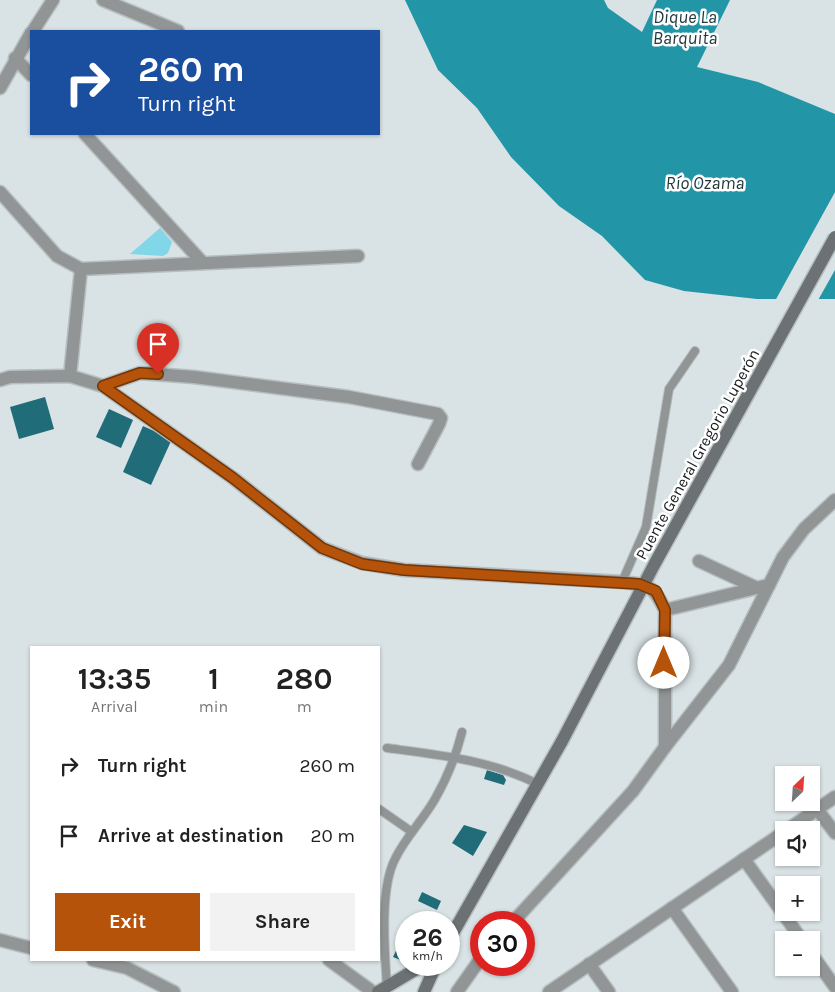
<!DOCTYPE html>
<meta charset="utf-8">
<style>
body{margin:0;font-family:Karla,sans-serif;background:#f2f2f2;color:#222;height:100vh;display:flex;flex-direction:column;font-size:19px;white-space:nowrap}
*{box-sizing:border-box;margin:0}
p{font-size:16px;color:#767676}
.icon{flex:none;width:28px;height:28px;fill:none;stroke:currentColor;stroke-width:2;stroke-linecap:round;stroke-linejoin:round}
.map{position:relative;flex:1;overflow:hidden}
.panel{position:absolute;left:30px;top:646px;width:350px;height:315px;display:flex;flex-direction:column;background:#fff;border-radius:0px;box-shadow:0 1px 4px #0004}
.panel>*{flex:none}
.banner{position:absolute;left:30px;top:30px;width:350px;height:105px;border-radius:0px;box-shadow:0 1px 4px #0004;background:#1a4fa0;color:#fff;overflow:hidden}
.needle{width:32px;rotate:25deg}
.fabs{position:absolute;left:775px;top:766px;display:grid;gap:10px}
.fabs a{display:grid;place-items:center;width:45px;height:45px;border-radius:0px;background:#fff;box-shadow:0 1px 4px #0004;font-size:25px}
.speed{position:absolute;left:395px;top:911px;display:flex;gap:10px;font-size:25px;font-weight:700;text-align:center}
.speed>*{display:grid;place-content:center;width:65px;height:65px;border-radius:50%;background:#fff;box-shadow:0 1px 4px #0004;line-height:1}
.speed small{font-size:12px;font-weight:400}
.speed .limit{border:8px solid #d22;background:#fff;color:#111}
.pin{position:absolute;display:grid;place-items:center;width:42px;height:42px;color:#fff;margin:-51px -21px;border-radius:50% 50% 50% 0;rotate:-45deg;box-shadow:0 0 5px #0007}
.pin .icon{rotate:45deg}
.me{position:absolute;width:55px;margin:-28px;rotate:0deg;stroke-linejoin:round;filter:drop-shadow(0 0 4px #0008)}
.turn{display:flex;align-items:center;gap:18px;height:105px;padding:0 25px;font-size:22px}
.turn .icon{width:65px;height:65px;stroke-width:2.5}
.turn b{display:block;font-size:35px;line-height:42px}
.eta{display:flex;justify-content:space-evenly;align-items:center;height:85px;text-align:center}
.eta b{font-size:30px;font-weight:700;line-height:35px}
.primary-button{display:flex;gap:10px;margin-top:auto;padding:10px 25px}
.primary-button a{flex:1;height:58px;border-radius:0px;background:#b45309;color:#fff;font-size:20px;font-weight:700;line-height:58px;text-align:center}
.primary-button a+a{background:#f2f2f2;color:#222}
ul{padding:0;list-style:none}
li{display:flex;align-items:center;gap:15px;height:70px;padding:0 25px}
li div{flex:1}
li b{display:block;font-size:19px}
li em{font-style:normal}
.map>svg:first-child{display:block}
.green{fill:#81d7e8}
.water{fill:#2295a7}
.pier{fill:#d9e2e4}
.building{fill:#206c79}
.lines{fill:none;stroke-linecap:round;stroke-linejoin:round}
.lane-casing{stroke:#b6bec0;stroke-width:10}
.street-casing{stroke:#b6bec0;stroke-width:15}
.secondary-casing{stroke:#b6bec0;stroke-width:15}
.lane{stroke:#929596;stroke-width:8}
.street{stroke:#929596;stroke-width:12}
.secondary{stroke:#6c7273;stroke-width:12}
.secondary-bridge-casing{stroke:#b6bec0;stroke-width:15;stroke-linecap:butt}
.secondary-bridge{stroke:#6c7273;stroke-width:12}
.route-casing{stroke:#753606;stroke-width:12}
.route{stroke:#b45309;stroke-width:9}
.labels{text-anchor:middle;stroke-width:5;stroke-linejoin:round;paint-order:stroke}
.street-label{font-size:16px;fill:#191c1d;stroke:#fff}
.water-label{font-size:18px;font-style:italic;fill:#21383d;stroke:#fff}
</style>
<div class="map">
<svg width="835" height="992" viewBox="0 0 835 992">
<rect width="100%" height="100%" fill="#d9e2e4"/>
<!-- green -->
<path class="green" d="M160,228L172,242L168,253L163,256L130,254Z"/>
<!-- water -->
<path class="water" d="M405,0H604L608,8L642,32L657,0H730L697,67L758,82L835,114V299H757L684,291L645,280L602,236L559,206L511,157L477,108L438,70Z"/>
<!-- pier -->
<path class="pier" d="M835,192V270L817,302L775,301Z"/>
<!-- building -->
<g class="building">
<path d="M45,397L54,429L19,439L10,407Z"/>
<path d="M109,409L133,420L121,448L96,437Z"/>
<path d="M143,426L172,439L151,485L123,472Z"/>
<path d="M487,770L503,775L506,780L504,785L484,779Z"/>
<path d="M464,825L487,832L473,856L452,843Z"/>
<path d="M422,892L441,901L437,910L418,901Z"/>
<path d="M406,930V959L403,961L393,957Z"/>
</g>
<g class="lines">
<!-- lane casing -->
<g class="lane-casing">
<g id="lane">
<path d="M622,582L646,527L669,389L695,351"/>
<path d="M387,748C440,755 490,760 538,784"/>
<path d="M379,809L412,832"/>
<path d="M387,988C385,954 379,890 395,859C405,838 423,820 435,799C447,778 456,756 462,732"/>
</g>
</g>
<!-- street casing -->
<g class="street-casing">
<g id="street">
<path d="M103,0L178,31"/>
<path d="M33,31L53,0"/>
<path d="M15,58L31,75"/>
<path d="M0,88L31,33"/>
<path d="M85,134L202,262"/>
<path d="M0,192L57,256L81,269L358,256"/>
<path d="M70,376L81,269"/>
<path d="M0,380L10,377L70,376L103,386L233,478L322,548L362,563L404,570L622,582C649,585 653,585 665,610V747"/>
<path d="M103,386L140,373L194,377L349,397L438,414L441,418L439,424L418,464"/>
<path d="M699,561L755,587"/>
<path d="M665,610L769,585"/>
<path d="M817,809L835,833"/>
<path d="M787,830L835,797"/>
<path d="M744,859L802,940"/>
<path d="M672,908L732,992"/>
<path d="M513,922L633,791L665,747L729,665L783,557L804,529L835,500"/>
<path d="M0,940L31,948"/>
<path d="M811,953L835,987"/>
<path d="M93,960L127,968L174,992"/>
<path d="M329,960L373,992"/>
<path d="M589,964L609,992"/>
<path d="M457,992L481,958"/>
<path d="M549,992L784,832"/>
</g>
</g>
<!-- secondary casing -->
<g class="secondary-casing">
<g id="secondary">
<path d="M449,940L562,741"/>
<path d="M378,992L423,965"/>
<path d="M424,992L436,965"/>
</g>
</g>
<!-- lane -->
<use href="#lane" class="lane"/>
<!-- street -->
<use href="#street" class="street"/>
<!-- secondary -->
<use href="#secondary" class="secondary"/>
<!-- secondary-bridge casing -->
<g class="secondary-bridge-casing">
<path id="secondary-bridge" d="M562,741L654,565L835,237"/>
</g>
<!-- secondary-bridge -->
<use href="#secondary-bridge" class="secondary-bridge"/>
</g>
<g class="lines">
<!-- route casing -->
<g class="route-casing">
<path id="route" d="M158,374L140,373L103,386L233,478L322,548L362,564L404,570L639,584L656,591L665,610L664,663"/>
</g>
<!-- route -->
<use href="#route" class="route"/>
</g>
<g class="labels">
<!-- street labels -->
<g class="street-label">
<text transform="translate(697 454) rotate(-61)" y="6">Puente General Gregorio Luperón</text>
</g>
<!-- water labels -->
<g class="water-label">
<text x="685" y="23">Dique La<tspan x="685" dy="21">Barquita</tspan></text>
<text x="705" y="189">Río Ozama</text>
</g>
</g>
</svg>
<div class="fabs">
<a><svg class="needle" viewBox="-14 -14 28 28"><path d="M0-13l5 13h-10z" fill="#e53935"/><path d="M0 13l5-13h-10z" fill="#767676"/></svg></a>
<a><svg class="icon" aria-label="sound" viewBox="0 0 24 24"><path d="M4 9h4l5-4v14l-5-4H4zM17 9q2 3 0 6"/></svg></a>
<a>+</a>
<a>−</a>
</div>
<div class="speed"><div>26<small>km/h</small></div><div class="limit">30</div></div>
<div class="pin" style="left:158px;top:374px;background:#d93025"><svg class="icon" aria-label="arrive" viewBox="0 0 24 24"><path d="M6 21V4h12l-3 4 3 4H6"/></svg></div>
<svg class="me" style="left:664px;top:663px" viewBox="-20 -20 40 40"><circle r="19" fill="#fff"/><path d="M0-13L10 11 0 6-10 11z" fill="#b45309"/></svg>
<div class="banner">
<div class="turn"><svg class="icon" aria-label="right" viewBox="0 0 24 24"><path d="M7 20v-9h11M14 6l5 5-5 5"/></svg><div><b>260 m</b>Turn right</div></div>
</div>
<section class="panel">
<div class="eta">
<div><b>13:35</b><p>Arrival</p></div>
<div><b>1</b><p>min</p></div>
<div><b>280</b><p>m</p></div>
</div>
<ul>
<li><svg class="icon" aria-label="right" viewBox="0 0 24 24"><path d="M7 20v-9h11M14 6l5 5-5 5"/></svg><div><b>Turn right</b></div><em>260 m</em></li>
<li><svg class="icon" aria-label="arrive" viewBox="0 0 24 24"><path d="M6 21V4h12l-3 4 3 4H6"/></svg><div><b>Arrive at destination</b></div><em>20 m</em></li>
</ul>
<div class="primary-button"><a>Exit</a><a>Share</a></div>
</section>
</div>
